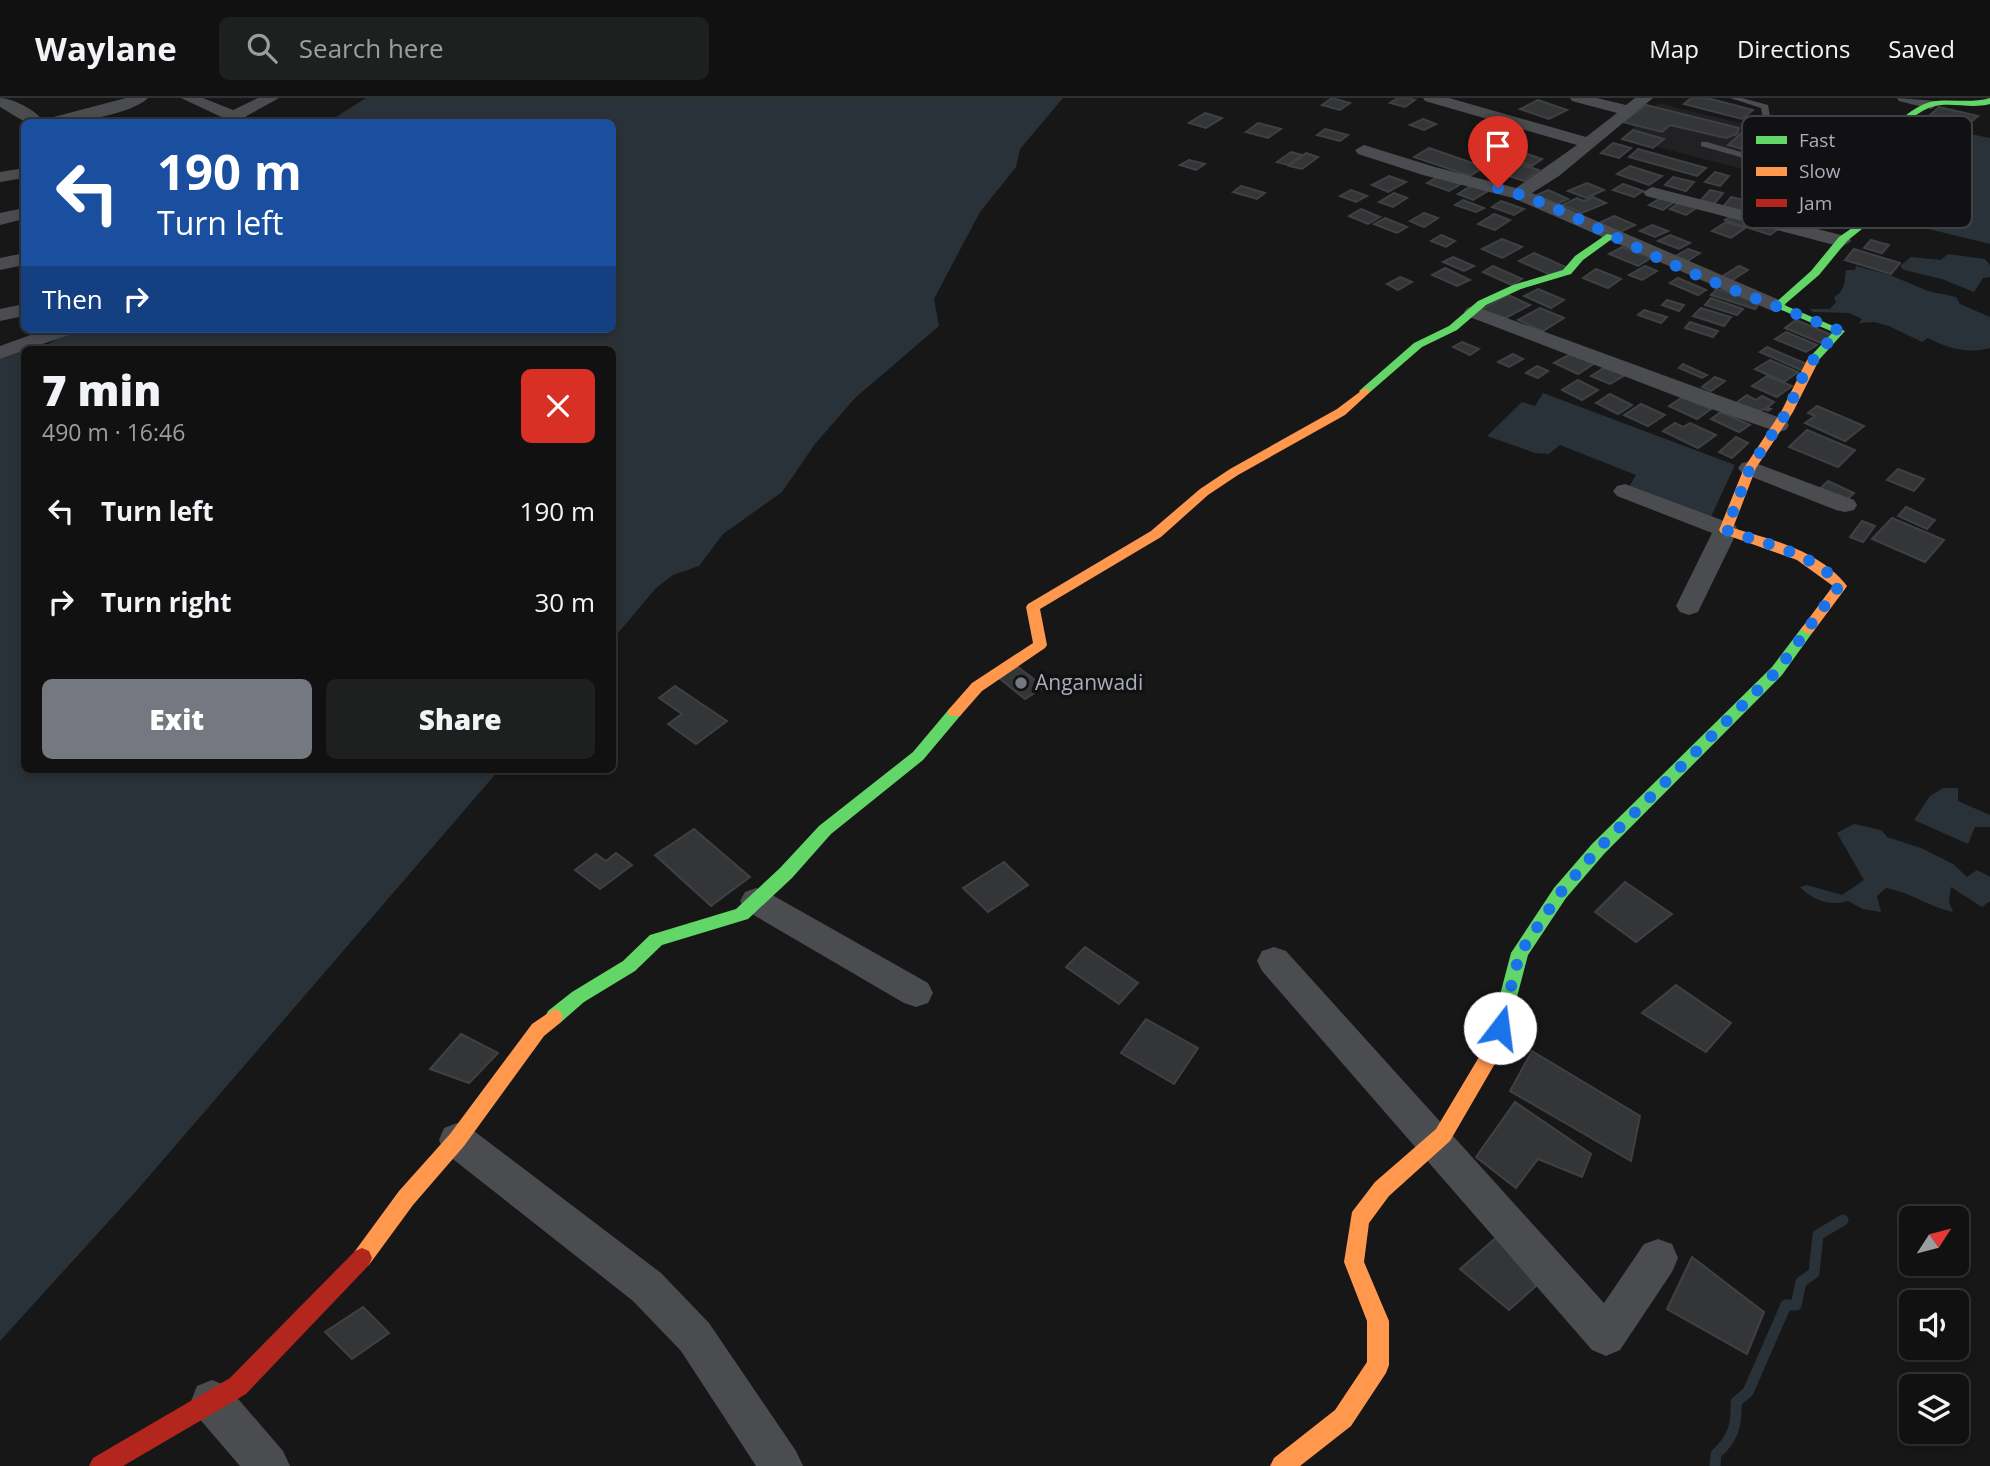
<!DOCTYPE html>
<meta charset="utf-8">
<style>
body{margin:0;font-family:"Open Sans",sans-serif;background:#1e1f1f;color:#f1f3f6;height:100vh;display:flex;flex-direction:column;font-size:26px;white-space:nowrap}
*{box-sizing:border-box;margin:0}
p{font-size:23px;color:#9c9d9f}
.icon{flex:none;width:38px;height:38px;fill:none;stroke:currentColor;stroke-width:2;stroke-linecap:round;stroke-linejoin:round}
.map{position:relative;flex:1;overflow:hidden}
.details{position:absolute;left:21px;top:248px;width:595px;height:427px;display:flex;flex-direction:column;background:#111;border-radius:10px;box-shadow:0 4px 10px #0003,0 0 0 2px #303131}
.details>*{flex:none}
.guide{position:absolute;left:21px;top:21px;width:595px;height:214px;border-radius:10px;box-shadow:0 4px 10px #0003,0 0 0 2px #303131;background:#1a4fa0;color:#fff;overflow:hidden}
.needle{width:46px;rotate:54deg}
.controls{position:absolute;left:1899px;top:1108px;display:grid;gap:14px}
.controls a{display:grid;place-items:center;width:70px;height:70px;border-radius:10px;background:#111;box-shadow:0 4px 10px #0003,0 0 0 2px #303131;font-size:35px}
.pin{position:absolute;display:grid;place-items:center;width:60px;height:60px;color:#fff;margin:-72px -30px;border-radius:50% 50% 50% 0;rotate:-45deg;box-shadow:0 0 7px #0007}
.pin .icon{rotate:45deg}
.me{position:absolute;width:77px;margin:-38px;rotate:15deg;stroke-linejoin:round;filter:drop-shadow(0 0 5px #0008)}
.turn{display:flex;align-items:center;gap:24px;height:147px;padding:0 21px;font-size:32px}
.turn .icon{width:91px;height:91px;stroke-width:2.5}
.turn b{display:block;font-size:49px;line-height:60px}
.then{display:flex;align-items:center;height:66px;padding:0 21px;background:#0003;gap:14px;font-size:26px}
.round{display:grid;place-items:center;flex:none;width:74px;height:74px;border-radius:10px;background:#1e1f1f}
.overview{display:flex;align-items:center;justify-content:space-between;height:119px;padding:0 21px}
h1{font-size:42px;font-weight:800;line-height:52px}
.primary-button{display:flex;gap:14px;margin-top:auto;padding:14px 21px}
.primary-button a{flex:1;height:80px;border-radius:10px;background:#757880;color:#fff;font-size:28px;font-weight:800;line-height:80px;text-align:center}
.primary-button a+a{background:#1e1f1f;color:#f1f3f6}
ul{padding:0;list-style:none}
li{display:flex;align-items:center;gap:21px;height:91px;padding:0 21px}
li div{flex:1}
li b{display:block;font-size:26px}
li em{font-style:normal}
header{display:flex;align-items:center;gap:42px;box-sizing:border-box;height:98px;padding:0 35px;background:#111;border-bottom:2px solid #303131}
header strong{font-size:33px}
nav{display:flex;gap:38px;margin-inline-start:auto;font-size:24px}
.search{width:490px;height:63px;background:#1e1f1f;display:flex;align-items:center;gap:18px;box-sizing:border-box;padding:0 24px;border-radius:10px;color:#9c9d9f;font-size:26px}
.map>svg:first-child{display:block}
.built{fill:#212124}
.water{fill:#2a3239}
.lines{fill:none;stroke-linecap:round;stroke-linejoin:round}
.stream{stroke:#2a3239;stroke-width:11}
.building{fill:#343537;stroke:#3f4043;stroke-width:2}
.lane{fill:#4b4c50;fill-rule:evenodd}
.street{fill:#4b4c50;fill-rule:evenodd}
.fast{fill:#63d668;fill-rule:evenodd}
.slow{fill:#ff974d;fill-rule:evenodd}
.jam{fill:#b3261e;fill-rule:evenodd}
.route{stroke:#1a73e8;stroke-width:12;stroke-dasharray:0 21.6}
.poi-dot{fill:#757880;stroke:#111113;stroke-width:2.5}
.labels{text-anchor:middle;stroke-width:7;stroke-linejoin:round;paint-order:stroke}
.poi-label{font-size:21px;fill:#a8adb8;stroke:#111113;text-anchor:start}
.key{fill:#111113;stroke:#3e4045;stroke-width:2}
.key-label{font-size:19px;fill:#a8adb8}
</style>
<header>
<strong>Waylane</strong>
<div class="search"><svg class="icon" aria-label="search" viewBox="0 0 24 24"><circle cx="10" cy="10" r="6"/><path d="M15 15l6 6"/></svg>Search here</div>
<nav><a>Map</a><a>Directions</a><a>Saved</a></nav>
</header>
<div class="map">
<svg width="1990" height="1368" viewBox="0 0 1990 1368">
<rect width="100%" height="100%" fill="#171717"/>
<!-- built -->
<path class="built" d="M1658,5L1793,38L1809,33L1860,46L1854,55L1859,66L1835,95L1623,40Z"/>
<!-- water -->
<g class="water">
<path d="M366,0H1063L1020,51L1016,69L980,114L934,201L939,228L855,300L815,346L782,394L723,436L699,468L673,477L656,490L613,541L612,252H28L46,247L76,231H612V24H328Z"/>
<path d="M1941,30L1990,40V146L1904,125L1891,120L1887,115L1862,107L1867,101L1890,106L1884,98L1879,96L1880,93L1921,94L1929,92L1893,74L1918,75L1908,68L1911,63H1900L1905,61L1891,58V54L1912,51L1915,48L1908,42L1913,39L1945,47H1960L1963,45L1938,32Z"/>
<path d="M1948,156L1985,161L1990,167V179L1983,180L1974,194L1942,181L1904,172L1900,168L1911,159L1941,162Z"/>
<path d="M1856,168L1890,177L1928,193L1956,199L1960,206L1990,219V250C1969,256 1946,250 1928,240L1922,244L1889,228L1874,224L1859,225L1862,221L1849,215L1813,214L1810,211H1830L1836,204L1834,199C1846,192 1844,184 1846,172H1855Z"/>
<path d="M24,253V672H499L138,1091L0,1243V261Z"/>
<path d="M1543,295L1735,367L1711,419L1629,389L1636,377L1560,347L1549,356L1535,355L1487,338L1522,304L1535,308Z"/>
<path d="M1943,690H1958V703L1990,717V729H1975L1968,746L1914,722L1930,698Z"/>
<path d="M1854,726L1881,732L1887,739L1921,750L1953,766L1967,779L1977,772L1990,779V803L1982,809L1951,789L1949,804L1953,814C1929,809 1910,794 1886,790L1877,798L1881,814L1863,811L1848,803C1829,808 1814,803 1800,789L1807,787L1842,797L1864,782L1837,735Z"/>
</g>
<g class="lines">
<!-- stream -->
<path class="stream" d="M1715,1368L1716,1356C1733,1341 1737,1327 1736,1304L1748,1294L1786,1207H1796L1801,1184L1814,1175L1818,1137L1843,1122"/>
</g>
<!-- building -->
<g class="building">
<path d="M1332,0L1350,5L1340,12L1322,7Z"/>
<path d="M1398,0H1408L1415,2L1405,9L1390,5Z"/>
<path d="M1691,0H1707L1753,12L1742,21L1684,6Z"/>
<path d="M1538,2L1567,12L1549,21L1520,11Z"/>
<path d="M1646,7L1739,30L1737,36L1726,40L1670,27L1662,34L1623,24Z"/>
<path d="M1939,9L1978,18L1966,28L1928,19Z"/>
<path d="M1205,15L1222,20L1206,30L1189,25Z"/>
<path d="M1423,21L1436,26L1424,32L1410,27Z"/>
<path d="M1258,25L1281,31L1268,40L1246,34Z"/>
<path d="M1747,30L1857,58L1840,77L1728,47Z"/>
<path d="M1325,31L1348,37L1340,43L1317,37Z"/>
<path d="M1633,32L1664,41L1653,50L1622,41Z"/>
<path d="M1613,45L1631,50L1619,60L1601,55Z"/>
<path d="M1504,48L1542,61L1532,68L1491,54Z"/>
<path d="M1429,50L1484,69L1470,78L1414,59Z"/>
<path d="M1638,51L1706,70L1697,78L1629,59Z"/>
<path d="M1291,54L1302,57L1288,67L1277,64Z"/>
<path d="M1306,55L1318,59L1302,71L1289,68Z"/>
<path d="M1189,62L1205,66L1196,72L1180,67Z"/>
<path d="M1510,63L1539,72L1524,83L1494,73Z"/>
<path d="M1630,68L1662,78L1649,87L1617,76Z"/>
<path d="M1715,74L1729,78L1720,88L1705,84Z"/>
<path d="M1389,78L1406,84L1388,94L1372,87Z"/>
<path d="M1439,78L1461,86L1449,93L1427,85Z"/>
<path d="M1673,79L1694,84L1686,93L1665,87Z"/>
<path d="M1587,85L1604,92L1586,100L1568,93Z"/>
<path d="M1623,86L1643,93L1634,99L1613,92Z"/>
<path d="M1472,87L1488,93L1473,102L1458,96Z"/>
<path d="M1241,88L1265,95L1257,101L1233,94Z"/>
<path d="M1351,92L1367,98L1356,104L1340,98Z"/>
<path d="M1548,92L1568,101L1557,106L1537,97Z"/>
<path d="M1710,92L1723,95L1713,107L1700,103Z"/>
<path d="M1394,95L1407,100L1393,109L1379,104Z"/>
<path d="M1593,99L1606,105L1582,115L1562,107L1577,100L1584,103Z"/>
<path d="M1731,99L1752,104L1744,114L1723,109Z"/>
<path d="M1661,100L1674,104L1663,112L1649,107Z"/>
<path d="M1463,102L1484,110L1476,114L1455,107Z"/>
<path d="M1501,103L1524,111L1514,117L1492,109Z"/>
<path d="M1682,103L1698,109L1686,117L1670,111Z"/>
<path d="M1361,111L1380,119L1368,126L1349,118Z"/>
<path d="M1424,115L1438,120L1424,129L1410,123Z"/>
<path d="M1494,116L1510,122L1495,132L1478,126Z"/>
<path d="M1734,116L1778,131L1770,137L1725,122Z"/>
<path d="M1614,118L1635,127L1618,135L1597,126Z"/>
<path d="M1385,120L1407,129L1397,135L1374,126Z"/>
<path d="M1726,124L1745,130L1731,140L1712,133Z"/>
<path d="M1652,127L1668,133L1655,139L1640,133Z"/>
<path d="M1441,137L1455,143L1446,149L1431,143Z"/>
<path d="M1670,137L1690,145L1679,151L1658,143Z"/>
<path d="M1502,141L1522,149L1502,160L1482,151Z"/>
<path d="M1871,142L1889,147L1882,155L1864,150Z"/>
<path d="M1622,149L1651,160L1638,168L1609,156Z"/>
<path d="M1688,151L1700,155L1686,164L1674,159Z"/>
<path d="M1854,151L1900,165L1891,176L1845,162Z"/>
<path d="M1534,155L1568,170L1553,178L1519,163Z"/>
<path d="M1453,159L1474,168L1464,173L1443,164Z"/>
<path d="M1493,168L1522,181L1512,187L1483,174Z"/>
<path d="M1645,168L1657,173L1642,182L1629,177Z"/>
<path d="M1739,168L1748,172L1731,183L1721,179Z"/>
<path d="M1445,170L1470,182L1457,188L1432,177Z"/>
<path d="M1596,171L1621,181L1608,190L1583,180Z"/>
<path d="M1400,179L1412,184L1398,192L1387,186Z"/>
<path d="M1678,180L1706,192L1698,197L1670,185Z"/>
<path d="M1538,191L1564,202L1551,210L1524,198Z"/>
<path d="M1717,191L1760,204L1755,211L1711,197Z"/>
<path d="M1508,197L1530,207L1502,222L1480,212Z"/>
<path d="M1711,200L1743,211L1737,217L1705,207Z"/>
<path d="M1667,202L1684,207L1679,213L1662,207Z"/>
<path d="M1540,210L1564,220L1543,233L1518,222Z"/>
<path d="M1701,210L1731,219L1724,228L1693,218Z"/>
<path d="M1644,212L1667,219L1661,225L1638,217Z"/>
<path d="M1796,222L1832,237L1821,245L1785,230Z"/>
<path d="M1690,224L1718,233L1713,239L1685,230Z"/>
<path d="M1786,234L1817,247L1806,254L1775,241Z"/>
<path d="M1462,244L1479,251L1470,257L1453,249Z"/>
<path d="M1767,249L1809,267L1801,272L1760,254Z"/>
<path d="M1572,255L1595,265L1578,276L1554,265Z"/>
<path d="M1513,256L1523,261L1509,269L1498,264Z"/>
<path d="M1770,262L1798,274L1784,284L1755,271Z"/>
<path d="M1683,266L1707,277L1702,280L1679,270Z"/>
<path d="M1537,268L1548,273L1538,280L1526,275Z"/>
<path d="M1607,268L1625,277L1610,286L1591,278Z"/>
<path d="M1767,278L1792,288L1777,299L1752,288Z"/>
<path d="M1715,279L1725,283L1711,293L1702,289Z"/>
<path d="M1578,282L1598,292L1582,302L1562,292Z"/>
<path d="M1610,296L1632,307L1618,316L1596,305Z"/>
<path d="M1747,297L1756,302L1762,298L1774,304L1767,310L1771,311L1768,313L1763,311L1758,315L1736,305Z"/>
<path d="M1683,299L1711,311L1697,321L1669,308Z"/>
<path d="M1641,306L1665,317L1648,328L1624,317Z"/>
<path d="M1817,308L1864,328L1845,343L1805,325L1815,318L1808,315Z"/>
<path d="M1721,314L1750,327L1739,334L1711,321Z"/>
<path d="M1675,325L1683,329L1690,325L1716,337L1698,350L1663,333Z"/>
<path d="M1807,332L1855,352L1838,369L1789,349Z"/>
<path d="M1736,339L1748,345L1732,360L1719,354Z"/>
<path d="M1898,371L1924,381L1914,393L1887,382Z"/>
<path d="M1828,383L1854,395L1845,403L1819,392Z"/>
<path d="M1906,409L1935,422L1927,431L1898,418Z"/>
<path d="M1892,420L1944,442L1925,464L1872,441Z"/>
<path d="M1862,423L1875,428L1863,444L1850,439Z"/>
<path d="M1018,569L1044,589L1025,601L999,580Z"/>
<path d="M675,588L727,623L696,646L668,626L682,616L659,600Z"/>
<path d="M694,731L750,779L711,808L655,757Z"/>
<path d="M616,755L632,767L600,791L575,772L596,756L606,763Z"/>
<path d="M1004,764L1028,787L988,814L963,790Z"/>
<path d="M1625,784L1672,816L1636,844L1595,814Z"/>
<path d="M1085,849L1138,885L1119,906L1066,869Z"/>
<path d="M1676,887L1731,925L1706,954L1642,915Z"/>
<path d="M1146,921L1198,950L1174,986L1121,955Z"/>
<path d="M461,936L498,955L469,985L430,971Z"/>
<path d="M1532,953L1640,1018L1631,1063L1510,993Z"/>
<path d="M1515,1004L1591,1056L1582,1079L1538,1061L1516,1090L1476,1059Z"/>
<path d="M1498,1138L1536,1188L1509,1212L1460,1171Z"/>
<path d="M1692,1159L1764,1214L1747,1256L1667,1211Z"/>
<path d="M363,1209L389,1235L352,1261L325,1234Z"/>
</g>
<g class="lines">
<!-- lane -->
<g class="lane">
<path d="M1730,0H1742L1768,7L1770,19L1885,48L1881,50L1763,22L1761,10Z"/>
<path d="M1701,44H1707L1853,87L1846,89L1701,48Z"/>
</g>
<!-- street -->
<g class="street">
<path d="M0,0C12,0 36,12 42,22L126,0H148C131,18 53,30 29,24C21,23 9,14 0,9Z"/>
<path d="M181,0H203L233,12L258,0H279L245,19L249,24H232Z"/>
<path d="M1423,0H1449L1586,39L1617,15L1572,3L1570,0H1597L1626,7L1635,0H1653L1559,78L1532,95L1784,204L1787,208L1784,212H1770L1513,100L1423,77L1358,56L1355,52L1364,47L1435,69L1516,90L1577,47L1425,3Z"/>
<path d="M1897,0L1937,3L1939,6L1931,11L1899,3Z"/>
<path d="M24,70V80L0,84V74Z"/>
<path d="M1652,89L1849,139L1851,143L1842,149L1646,98L1643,94Z"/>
<path d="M24,110V121L0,127V115Z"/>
<path d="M24,155V167L0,172V160Z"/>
<path d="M24,206V218L0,223V211Z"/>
<path d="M1474,208L1786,322L1789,327L1786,332L1778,334L1694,305L1467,218L1464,214L1467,210Z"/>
<path d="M47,231H77L74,235L0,261V248Z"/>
<path d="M1750,363L1854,402L1857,407L1854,412L1845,414L1836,412L1742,375L1738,370L1742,365Z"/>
<path d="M1625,386L1735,427L1738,432L1698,514L1689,517L1680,514L1676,508L1712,435L1617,398L1613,393L1617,388Z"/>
<path d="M756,790L767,794L928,885L933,895L928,905L916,909L904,905L745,812L740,803L745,794Z"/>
<path d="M1274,849L1286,853L1604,1205L1644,1146L1658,1141L1672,1146L1678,1160L1672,1174L1620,1252L1606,1258L1592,1252L1262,873L1257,863L1262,853Z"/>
<path d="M457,1025L470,1030L661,1175L709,1225L796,1353L803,1368H756L681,1253L633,1203L444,1054L439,1042L444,1030Z"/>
<path d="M212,1282L227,1288L283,1353L290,1368H240L197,1318L191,1303L197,1288Z"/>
</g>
<!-- fast -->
<g class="fast">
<path d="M1990,0V6C1971,11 1953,4 1935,8C1903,15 1870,69 1850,93L1856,108L1864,116L1862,131L1847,143L1819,177L1784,207L1845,233L1817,264H1809V260L1833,234L1772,208L1811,173L1839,139L1852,130L1854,117L1847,109L1840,93C1861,66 1896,14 1930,4C1949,0 1970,6 1990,0Z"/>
<path d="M1607,136L1616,138L1583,162L1571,176L1521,191L1486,207L1457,232L1422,249L1369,295H1361L1359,293L1414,245L1449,228L1478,203L1513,187L1563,172L1575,158Z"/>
<path d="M1808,526L1815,531L1782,577L1604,756L1566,800L1528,857L1502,956L1495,958L1488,956L1486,950L1511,855L1554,790L1592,746L1772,569L1803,528Z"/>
<path d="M955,609L963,614L960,618L923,662L831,736L792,780L748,821L662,847L635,873L584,904L560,925L554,927L548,925L545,919L548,913L572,894L623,863L650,837L736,811L780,770L819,728L913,654L950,610Z"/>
</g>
<!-- slow -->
<g class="slow">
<path d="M1813,259L1819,262L1793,314L1756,370L1733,430C1773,442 1820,453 1847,488L1845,491L1813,534L1808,536L1801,531L1833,488L1797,462L1721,435L1719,432L1744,370L1781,314L1807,262Z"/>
<path d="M1365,290L1369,291V295L1345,317L1238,377L1208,397L1161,439L1040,511L1047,547L1045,550L982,593L960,618H950L947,614L950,610L972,585L1033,545L1026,509L1028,506L1151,433L1200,391L1230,371L1337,311Z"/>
<path d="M554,911L560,913L563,919L560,925L544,938L464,1048L413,1107L369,1167L362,1170L355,1167L352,1160L355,1153L399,1093L450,1036L532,926Z"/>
<path d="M1495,942L1502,944L1504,950L1450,1043L1389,1098L1369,1125L1364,1164L1389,1223V1267L1386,1275L1351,1328L1300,1368H1270L1274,1360L1335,1312L1367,1264V1223L1344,1164L1352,1114L1375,1084L1436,1031L1488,944Z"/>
</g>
<!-- jam -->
<path class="jam" d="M362,1150L369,1153L372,1160L369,1167L246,1296L123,1368H89L93,1360L230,1280L355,1153Z"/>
</g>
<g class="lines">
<!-- route -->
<path class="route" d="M1498,90C1557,106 1610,138 1665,163C1722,189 1782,210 1840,233L1819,253L1804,276L1787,314L1750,370L1726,432C1759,444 1822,458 1839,488L1777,573L1598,751L1560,795L1520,855L1500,930"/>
</g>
<!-- markers -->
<circle class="poi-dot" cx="1021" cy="585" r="7"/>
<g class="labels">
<!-- poi labels -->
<g class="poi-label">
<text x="1035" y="592">Anganwadi</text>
</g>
</g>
<!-- legend -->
<rect x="1742" y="18" width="230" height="112" rx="10" class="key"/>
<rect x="1756" y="38" width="31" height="8" fill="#63d668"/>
<rect x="1756" y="69" width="31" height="9" fill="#ff974d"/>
<rect x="1756" y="101" width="31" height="8" fill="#b3261e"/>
<g class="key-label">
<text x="1799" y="49">Fast</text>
<text x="1799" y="80">Slow</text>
<text x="1799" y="112">Jam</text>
</g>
</svg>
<div class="controls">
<a><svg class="needle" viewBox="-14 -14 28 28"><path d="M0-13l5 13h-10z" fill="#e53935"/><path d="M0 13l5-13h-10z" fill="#9c9d9f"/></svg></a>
<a><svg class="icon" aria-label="sound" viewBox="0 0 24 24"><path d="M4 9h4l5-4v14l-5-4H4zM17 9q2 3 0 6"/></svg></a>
<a><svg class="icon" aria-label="layers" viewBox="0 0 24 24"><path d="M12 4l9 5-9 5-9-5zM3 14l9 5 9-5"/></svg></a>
</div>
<div class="pin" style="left:1498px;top:90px;background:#d93025"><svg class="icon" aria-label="arrive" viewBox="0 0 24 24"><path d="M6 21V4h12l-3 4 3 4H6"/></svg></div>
<svg class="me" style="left:1500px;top:930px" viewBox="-20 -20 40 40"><circle r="19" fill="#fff"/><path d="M0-13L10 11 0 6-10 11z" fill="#1a73e8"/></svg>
<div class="guide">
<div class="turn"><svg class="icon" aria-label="left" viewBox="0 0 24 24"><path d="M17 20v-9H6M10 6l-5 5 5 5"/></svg><div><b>190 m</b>Turn left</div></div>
<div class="then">Then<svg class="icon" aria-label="right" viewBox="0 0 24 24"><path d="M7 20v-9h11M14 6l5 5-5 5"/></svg></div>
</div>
<section class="details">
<div class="overview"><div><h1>7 min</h1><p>490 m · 16:46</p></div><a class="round" style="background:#d93025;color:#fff"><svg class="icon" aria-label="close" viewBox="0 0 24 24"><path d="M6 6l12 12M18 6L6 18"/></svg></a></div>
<ul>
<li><svg class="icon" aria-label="left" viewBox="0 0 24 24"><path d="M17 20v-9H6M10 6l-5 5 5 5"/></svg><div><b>Turn left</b></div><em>190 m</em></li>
<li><svg class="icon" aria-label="right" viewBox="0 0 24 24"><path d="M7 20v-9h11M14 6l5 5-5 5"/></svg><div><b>Turn right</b></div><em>30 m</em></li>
</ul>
<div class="primary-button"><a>Exit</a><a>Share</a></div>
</section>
</div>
